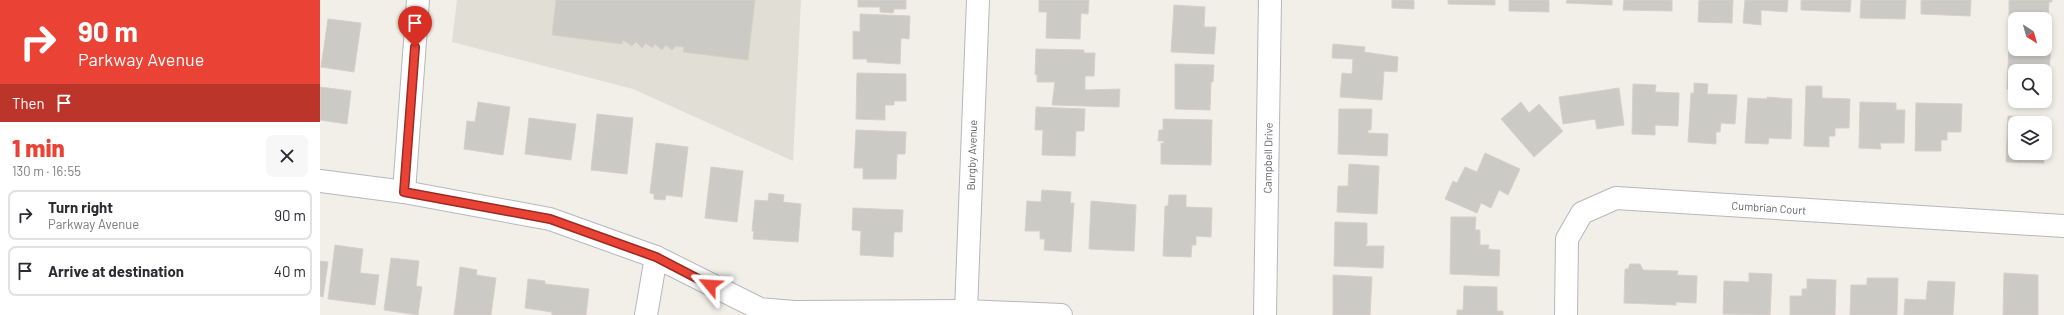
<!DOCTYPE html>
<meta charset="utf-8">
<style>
body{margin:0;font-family:Barlow,sans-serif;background:#f7f7f7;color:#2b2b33;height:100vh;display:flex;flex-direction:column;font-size:15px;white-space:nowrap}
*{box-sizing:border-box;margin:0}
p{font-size:13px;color:#7c7c81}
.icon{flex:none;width:22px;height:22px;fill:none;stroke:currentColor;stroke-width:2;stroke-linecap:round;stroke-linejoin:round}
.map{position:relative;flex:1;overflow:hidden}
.panel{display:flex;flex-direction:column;background:#fff;width:320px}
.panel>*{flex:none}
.guide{background:#ea4335;color:#fff;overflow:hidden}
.needle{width:26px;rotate:143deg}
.fabs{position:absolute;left:1688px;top:12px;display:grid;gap:8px}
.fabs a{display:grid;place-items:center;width:44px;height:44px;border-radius:8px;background:#fff;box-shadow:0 2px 6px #0003;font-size:20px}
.pin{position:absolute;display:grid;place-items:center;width:34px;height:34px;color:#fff;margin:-41px -17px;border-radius:50% 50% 50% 0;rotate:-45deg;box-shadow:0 0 4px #0007}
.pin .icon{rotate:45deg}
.me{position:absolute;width:44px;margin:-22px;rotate:297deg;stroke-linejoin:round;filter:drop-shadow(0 0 3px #0008)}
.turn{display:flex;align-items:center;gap:14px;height:84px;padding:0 12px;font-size:18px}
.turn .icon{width:52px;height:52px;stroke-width:2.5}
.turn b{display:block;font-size:28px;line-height:34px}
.then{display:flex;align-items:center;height:38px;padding:0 12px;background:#0003;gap:8px;font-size:15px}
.round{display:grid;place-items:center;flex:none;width:42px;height:42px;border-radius:8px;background:#f7f7f7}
.head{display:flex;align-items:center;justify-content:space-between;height:68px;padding:0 12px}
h1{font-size:24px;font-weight:800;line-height:30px;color:#ea4335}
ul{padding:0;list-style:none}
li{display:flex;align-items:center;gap:12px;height:50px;margin:0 8px 6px;padding:0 4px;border:2px solid #e1e1e2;border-radius:8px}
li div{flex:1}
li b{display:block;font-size:15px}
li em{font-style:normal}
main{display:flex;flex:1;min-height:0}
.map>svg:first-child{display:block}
.education{fill:#e1ded6}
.building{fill:#cccac5;stroke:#d6d1c6}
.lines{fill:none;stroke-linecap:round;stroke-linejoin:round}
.minor-casing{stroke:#b5b8bc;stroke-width:24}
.minor{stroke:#fff;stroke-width:22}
.route-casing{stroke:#982c22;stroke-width:10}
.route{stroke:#ea4335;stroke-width:7}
.labels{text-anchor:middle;stroke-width:3;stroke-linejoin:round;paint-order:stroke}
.street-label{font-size:11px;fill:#5f6368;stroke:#fff}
</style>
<main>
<section class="panel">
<div class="guide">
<div class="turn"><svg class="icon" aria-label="right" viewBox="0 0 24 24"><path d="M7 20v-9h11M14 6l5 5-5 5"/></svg><div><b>90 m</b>Parkway Avenue</div></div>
<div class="then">Then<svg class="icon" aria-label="arrive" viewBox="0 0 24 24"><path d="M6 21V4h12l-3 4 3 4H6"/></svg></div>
</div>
<div class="head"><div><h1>1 min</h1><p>130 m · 16:55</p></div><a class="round"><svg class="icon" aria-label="close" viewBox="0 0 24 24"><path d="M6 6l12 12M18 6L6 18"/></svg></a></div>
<ul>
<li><svg class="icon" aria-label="right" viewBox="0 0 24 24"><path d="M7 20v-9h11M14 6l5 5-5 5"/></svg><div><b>Turn right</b><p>Parkway Avenue</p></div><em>90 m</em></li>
<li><svg class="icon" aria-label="arrive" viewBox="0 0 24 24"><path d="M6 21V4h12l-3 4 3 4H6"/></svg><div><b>Arrive at destination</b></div><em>40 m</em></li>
</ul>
</section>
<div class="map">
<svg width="1744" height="315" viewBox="0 0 1744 315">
<rect width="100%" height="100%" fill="#f1efe8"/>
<!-- education -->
<path class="education" d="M137,0H481L473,161L313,89L132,42Z"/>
<!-- building -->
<g class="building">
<path d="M236,0H435L428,60L363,52L364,47L356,46L352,50L346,45L342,50L335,44L332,48L326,43L322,48L316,42L312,46L303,40L302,44L232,35Z"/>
<path d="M538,0H586V9H574L573,13L560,12V7H538Z"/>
<path d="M719,0H769L768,14L761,13L760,39L726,38L727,12H719Z"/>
<path d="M1072,0H1094V9L1072,8Z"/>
<path d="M1128,0H1175V5L1128,4Z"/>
<path d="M1189,0H1229V12L1189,11Z"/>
<path d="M1247,0H1292V5L1246,3Z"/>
<path d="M1304,0H1352V11L1303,10Z"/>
<path d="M1379,0H1413L1412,23L1378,22Z"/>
<path d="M1425,0H1468L1467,12L1441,10V25L1423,23Z"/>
<path d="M1481,0H1531L1530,12L1481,10Z"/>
<path d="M1541,0H1586L1585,19L1540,18Z"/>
<path d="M1601,0H1651L1650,16L1601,14Z"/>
<path d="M1689,0H1732V2H1729L1728,22H1725V19H1695V21H1689Z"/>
<path d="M854,5L885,7L884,27H896L894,54L851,52Z"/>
<path d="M540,14L590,16L589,39L581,38L580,64L547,62V59H533V31L540,32Z"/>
<path d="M8,19L41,23L34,72L1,67Z"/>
<path d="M1013,44L1045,47L1044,52L1078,57L1077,72L1064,71L1062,100L1020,97L1022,73L1032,74L1033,59L1012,58Z"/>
<path d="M1689,46H1695V49H1725V47H1731L1727,90H1725V71H1695V89H1687Z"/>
<path d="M716,49L764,50V53H775L774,76H765V90L800,89L799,107L732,105L735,82H717V74L715,75Z"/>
<path d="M855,64L894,65L893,82H891L890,110L855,109Z"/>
<path d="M537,73L586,74V101H574V105H565V120L536,119Z"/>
<path d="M1374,83L1388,84L1387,94L1417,95L1415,124L1401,123L1400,132H1396V144L1368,142L1371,93H1374Z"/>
<path d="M1313,84L1336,85L1335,92L1359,93L1358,126L1335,125V135L1312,134Z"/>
<path d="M1486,86H1502V98L1530,99L1529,128H1515V136H1509V147L1484,146Z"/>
<path d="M0,87L31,91L27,124L0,120Z"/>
<path d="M1299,88L1304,125L1277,129L1275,119L1243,124L1239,97Z"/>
<path d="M1447,97L1472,99L1471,139L1449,138L1448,144L1425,143L1428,98L1447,99Z"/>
<path d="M158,102L190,107L183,155L144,149L147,121L155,122Z"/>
<path d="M1201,102L1209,113L1219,104L1243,131L1214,157L1181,119Z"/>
<path d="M1540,102L1576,103V110H1585L1584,143H1560L1561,149L1539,148Z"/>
<path d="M1596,103L1642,104L1641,132H1627V140H1621V151H1595Z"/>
<path d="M716,107L765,109L764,131H756L755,156L722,155L723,130H715Z"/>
<path d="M1019,109H1052L1051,130H1048V133L1068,134L1067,156L1018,154Z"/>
<path d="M277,114L313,118L307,174L271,170Z"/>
<path d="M1688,116L1726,117L1725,132V123H1695V153H1724V163L1686,162Z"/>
<path d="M209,118L256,124L251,160L205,154Z"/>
<path d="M843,119L892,120L891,165L841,164V143H844V141H838L839,130H843Z"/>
<path d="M536,130L586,132L585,154H577L576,179H543V168H534Z"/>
<path d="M336,143L368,147L362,197L346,195L345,200L334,199V194L330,193Z"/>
<path d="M1165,153L1200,169L1188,195L1179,190L1171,208L1161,203L1157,213L1125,199L1133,181L1137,183L1145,167L1157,172Z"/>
<path d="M1029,164L1059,166L1057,214L1017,212L1018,186H1028Z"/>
<path d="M391,167L423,171L417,222L385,218Z"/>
<path d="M722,190L751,192L750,203H754L751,252L724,250L725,239H720V231H705L707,201L721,202Z"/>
<path d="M449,193L464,195L463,202L481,204L478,242L433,239L434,231H432L435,200L448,201Z"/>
<path d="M849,195H866V207L892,208L891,237L876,236V245H872L871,257L843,256L845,206H848Z"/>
<path d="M771,201L816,205L814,251L769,249Z"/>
<path d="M533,208L583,210L582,232H574L573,257L540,255L541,231L532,230Z"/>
<path d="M1131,217H1156L1155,230H1160V245H1169L1168,249L1180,250L1179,276L1130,274Z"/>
<path d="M1015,222L1047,223V244L1045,246H1064L1063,268L1014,266Z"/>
<path d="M15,245L43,249L40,273L59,275L55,305L8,299Z"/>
<path d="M71,258L99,261L96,286L102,287L98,315L64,310Z"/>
<path d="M0,261L8,262L3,297L0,296Z"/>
<path d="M1310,264H1320L1323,270L1358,271L1357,275L1377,276L1376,303L1356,302V305L1304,303L1305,269H1308Z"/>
<path d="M140,267L157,270L156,275L176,278L171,315H134Z"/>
<path d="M1429,273L1452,274L1450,315L1403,314L1404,281L1429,282Z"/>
<path d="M1684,273L1718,275V315H1683Z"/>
<path d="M1013,275L1052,277L1050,315H1013Z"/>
<path d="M1547,278H1578L1577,315H1530L1531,285H1547Z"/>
<path d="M208,279L225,281V284L269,289L266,315H232V312L205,308Z"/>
<path d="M1487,279L1516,280L1515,315H1470V296H1482V289H1487Z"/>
<path d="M1608,281L1635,282L1633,315H1584L1585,299L1606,300Z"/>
<path d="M1144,286L1177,287V311H1183V315H1137V310H1143Z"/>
</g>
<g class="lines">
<!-- minor casing -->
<g class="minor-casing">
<g id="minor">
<path d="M0,181L84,192L230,219L336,257L440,309L474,312L646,311L741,315"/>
<path d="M84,192L98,0"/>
<path d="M646,311L658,0"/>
<path d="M326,315L336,257"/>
<path d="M945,315L950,0"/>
<path d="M1246,315L1247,239L1262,213L1296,198L1744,226"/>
</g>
</g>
<!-- minor -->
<use href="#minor" class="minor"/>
</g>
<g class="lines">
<!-- route casing -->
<g class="route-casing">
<path id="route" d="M95,47L84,192L230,219L336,257L390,285"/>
</g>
<!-- route -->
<use href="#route" class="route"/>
</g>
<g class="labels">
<!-- street labels -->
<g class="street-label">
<text transform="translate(652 155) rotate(-88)" y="4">Burgby Avenue</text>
<text transform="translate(948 158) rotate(-89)" y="4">Campbell Drive</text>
<text transform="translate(1449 208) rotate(4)" y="4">Cumbrian Court</text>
</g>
</g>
</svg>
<div class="fabs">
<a><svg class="needle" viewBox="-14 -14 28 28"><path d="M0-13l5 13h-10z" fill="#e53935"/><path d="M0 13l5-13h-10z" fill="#7c7c81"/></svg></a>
<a><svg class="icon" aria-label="search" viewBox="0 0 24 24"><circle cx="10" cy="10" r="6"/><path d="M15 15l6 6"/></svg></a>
<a><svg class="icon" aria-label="layers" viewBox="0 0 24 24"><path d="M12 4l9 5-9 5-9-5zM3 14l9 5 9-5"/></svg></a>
</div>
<div class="pin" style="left:95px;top:47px;background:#d93025"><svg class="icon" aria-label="arrive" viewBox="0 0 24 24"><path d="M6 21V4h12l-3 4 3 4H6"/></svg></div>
<svg class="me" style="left:390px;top:285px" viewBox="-20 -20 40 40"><path d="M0-17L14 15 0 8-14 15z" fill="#ea4335" stroke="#fff" stroke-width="4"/></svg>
</div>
</main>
